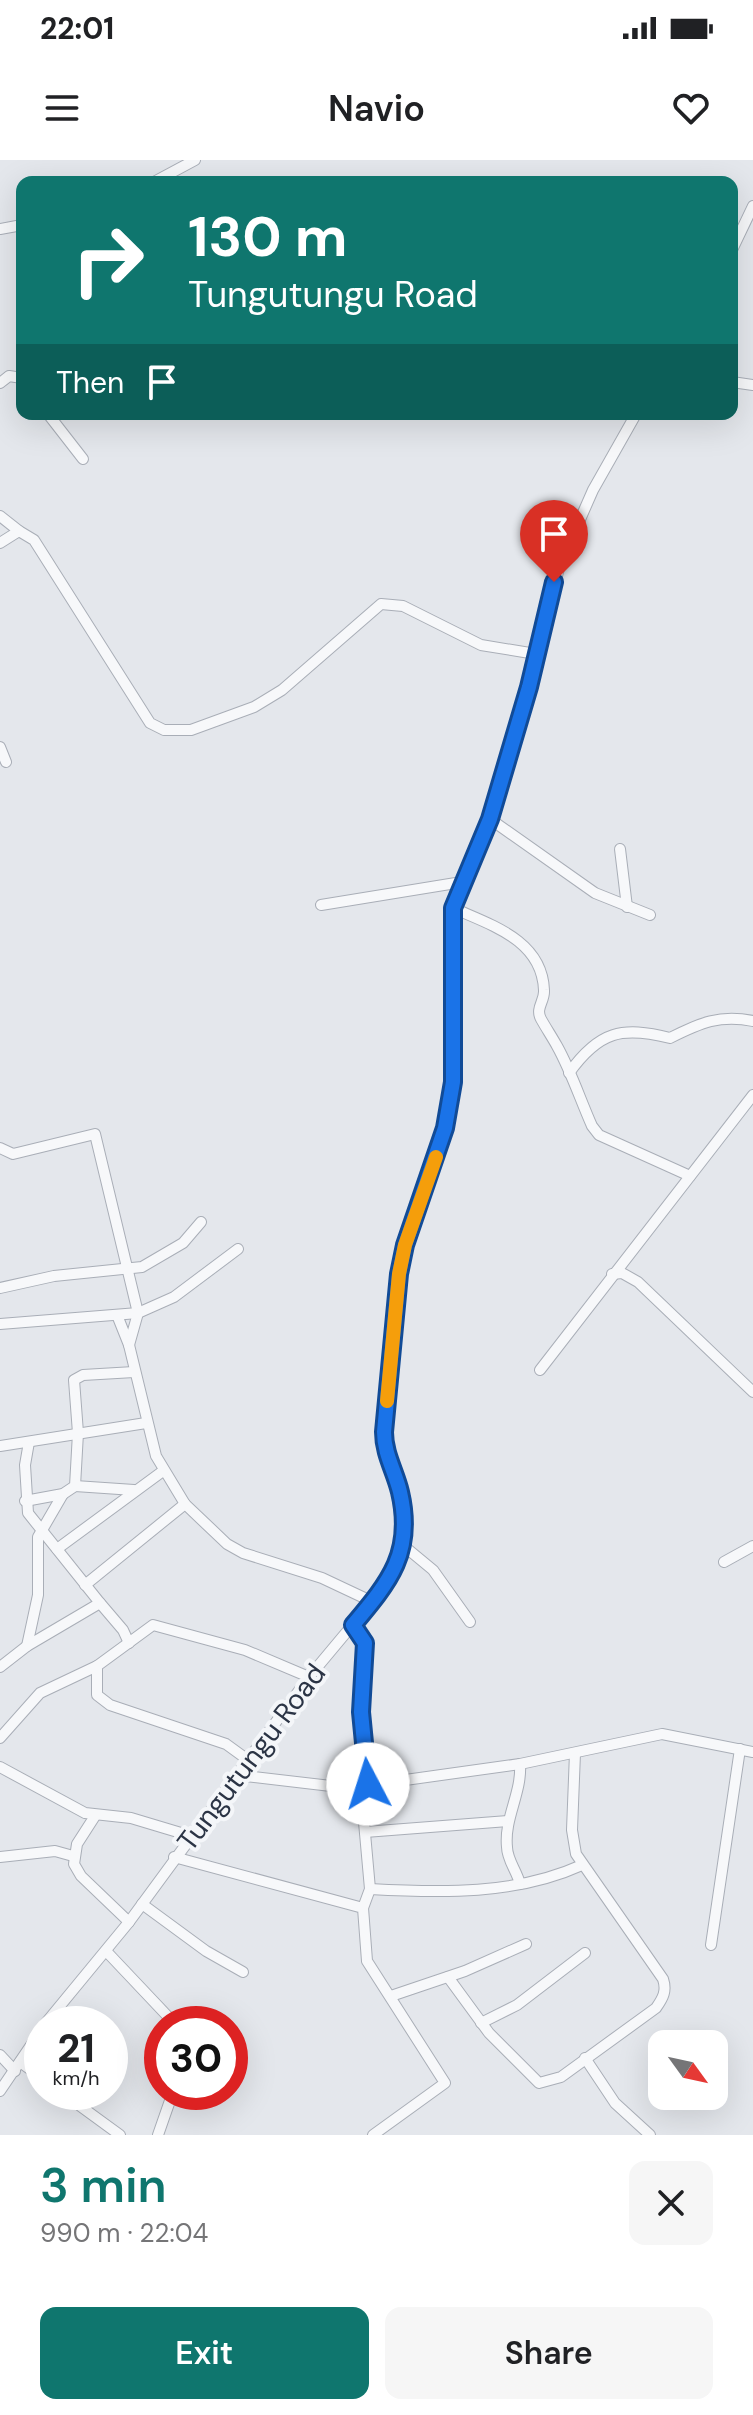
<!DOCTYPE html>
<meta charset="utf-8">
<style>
body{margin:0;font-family:"DM Sans",sans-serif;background:#f6f6f6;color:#202124;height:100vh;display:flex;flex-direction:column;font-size:30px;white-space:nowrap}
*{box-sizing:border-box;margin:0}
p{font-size:26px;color:#757577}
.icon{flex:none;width:44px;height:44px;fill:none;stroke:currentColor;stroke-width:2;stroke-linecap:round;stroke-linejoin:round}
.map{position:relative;height:1975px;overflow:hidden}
.drawer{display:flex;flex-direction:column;background:#fff;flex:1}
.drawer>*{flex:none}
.top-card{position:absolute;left:16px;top:16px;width:722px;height:244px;border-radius:16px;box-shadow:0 8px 32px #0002;background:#0f766e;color:#fff;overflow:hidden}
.needle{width:52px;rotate:123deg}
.fabs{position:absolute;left:648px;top:1870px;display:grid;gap:16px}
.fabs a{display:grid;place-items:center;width:80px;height:80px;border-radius:16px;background:#fff;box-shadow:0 8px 32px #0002;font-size:40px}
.speed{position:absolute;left:24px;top:1846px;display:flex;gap:16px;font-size:40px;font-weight:700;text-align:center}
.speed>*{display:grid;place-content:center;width:104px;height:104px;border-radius:50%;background:#fff;box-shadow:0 8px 32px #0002;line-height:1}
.speed small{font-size:20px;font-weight:400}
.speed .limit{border:12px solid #d22;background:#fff;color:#111}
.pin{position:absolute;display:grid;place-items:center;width:68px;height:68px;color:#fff;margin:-82px -34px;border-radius:50% 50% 50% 0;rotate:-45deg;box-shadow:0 0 8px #0007}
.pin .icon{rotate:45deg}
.me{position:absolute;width:88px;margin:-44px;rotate:355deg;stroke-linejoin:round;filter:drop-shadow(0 0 6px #0008)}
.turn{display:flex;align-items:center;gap:28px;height:168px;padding:0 40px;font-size:36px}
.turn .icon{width:104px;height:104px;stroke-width:2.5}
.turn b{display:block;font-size:56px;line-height:68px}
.then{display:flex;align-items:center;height:76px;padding:0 40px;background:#0003;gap:16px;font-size:30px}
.round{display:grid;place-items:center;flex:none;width:84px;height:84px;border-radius:16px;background:#f6f6f6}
.head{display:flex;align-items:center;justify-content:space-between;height:136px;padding:0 40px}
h1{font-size:48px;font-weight:600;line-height:60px;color:#0f766e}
.primary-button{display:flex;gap:16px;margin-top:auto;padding:16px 40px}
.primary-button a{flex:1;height:92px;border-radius:16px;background:#0f766e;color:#fff;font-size:32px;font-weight:600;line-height:92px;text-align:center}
.primary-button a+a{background:#f6f6f6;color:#202124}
.status{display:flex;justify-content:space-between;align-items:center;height:56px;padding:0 40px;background:#fff;direction:ltr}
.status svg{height:22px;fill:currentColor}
header{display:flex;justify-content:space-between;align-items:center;height:104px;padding:0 40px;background:#fff;font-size:36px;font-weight:600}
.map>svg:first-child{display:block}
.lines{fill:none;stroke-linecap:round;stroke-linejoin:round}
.minor-casing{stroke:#a9aeb7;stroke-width:12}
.minor{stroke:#f7f8fa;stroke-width:10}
.route-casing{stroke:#114b97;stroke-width:20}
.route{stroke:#1a73e8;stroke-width:14}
.slow{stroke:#f59e0b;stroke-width:14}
.labels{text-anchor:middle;stroke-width:8;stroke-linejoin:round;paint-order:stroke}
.street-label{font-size:28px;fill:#2b3445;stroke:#f4f6f9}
</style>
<div class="status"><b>22:01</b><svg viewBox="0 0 49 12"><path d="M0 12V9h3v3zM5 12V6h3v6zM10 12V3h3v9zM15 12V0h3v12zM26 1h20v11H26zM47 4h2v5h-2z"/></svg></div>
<header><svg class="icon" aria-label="menu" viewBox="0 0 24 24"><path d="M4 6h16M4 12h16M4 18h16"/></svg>Navio<svg class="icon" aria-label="heart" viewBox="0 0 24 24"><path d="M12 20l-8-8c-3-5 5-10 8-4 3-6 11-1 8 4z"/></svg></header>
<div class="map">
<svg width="753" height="1975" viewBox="0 0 753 1975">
<rect width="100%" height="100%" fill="#e4e7ec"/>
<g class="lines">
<!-- minor casing -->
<g class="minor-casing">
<g id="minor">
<path d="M154,22L195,0"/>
<path d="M0,69L22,65"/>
<path d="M732,90L753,46"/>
<path d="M732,222L753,225"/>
<path d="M0,223L9,216L22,218"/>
<path d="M48,254L83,299"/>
<path d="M0,356L19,371"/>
<path d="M0,383L19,371L34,380L150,563L164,570H191L254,547L282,530L381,444L403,446L481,485L536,494"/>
<path d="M0,587L6,602"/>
<path d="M490,659L595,733L650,755"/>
<path d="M620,689L627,747"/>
<path d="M321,745L462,722"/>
<path d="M453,748C491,765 542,780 544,830C545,841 535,848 541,859C546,868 552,877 557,886C571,911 580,939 592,966L599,975L690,1016"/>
<path d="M569,913C599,871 622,866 670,878C700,863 720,854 753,861"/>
<path d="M0,988L13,994L95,974L138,1153L129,1185"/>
<path d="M612,1114L622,1113L638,1122L753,1232"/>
<path d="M0,1128L54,1116L142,1107L183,1083L201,1062"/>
<path d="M117,1155L129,1185L156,1296L185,1344L227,1384L243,1393L322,1418L373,1442"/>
<path d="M0,1164L138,1153L174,1137L238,1089"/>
<path d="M540,1210L753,935"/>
<path d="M0,1286L146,1263"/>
<path d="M75,1326L134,1330"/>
<path d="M25,1341L63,1334L75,1326L78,1273L74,1220L83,1215L134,1212"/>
<path d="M404,1386L433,1410L470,1462"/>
<path d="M57,1389L163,1311"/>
<path d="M724,1402L753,1386"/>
<path d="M85,1425L185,1344"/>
<path d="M100,1443L123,1470L129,1483"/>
<path d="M353,1465L365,1483L361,1552L368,1624L363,1651L370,1729L363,1748"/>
<path d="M27,1486L38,1435V1377L63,1334"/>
<path d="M97,1506V1535L110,1545L226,1584L248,1600"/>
<path d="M0,1507L27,1486L100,1443L28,1353L25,1305L29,1282"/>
<path d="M0,1578L40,1533L97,1506L153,1465L245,1490L309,1517"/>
<path d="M520,1604C522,1633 504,1658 507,1687C507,1700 517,1711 520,1724"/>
<path d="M0,1607L85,1653L131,1658L191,1676"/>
<path d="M237,1615L348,1628L520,1604L662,1574L753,1592"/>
<path d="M95,1656L77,1684L74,1704L81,1716L129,1762"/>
<path d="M365,1672L508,1661"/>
<path d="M0,1697L55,1691L73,1696"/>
<path d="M174,1697L363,1748L367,1801L445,1923L373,1975"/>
<path d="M370,1729C441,1733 516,1735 582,1705"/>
<path d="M142,1744L206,1791L243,1812"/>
<path d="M711,1785L740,1589"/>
<path d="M106,1791L175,1864"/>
<path d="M448,1817L489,1873L539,1923L561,1917L656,1848C663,1838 667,1831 663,1819L576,1694L572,1670L575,1593"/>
<path d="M391,1836L465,1811L526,1784"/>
<path d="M481,1863L517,1845L585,1793"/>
<path d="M45,1864L129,1762L309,1517L380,1432L400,1399L404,1386L403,1349L384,1272L399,1114L405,1085L445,968L453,922V748L490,659L560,405L593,330L636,254"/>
<path d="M0,1895L15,1911"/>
<path d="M585,1898L615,1943L650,1975"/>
<path d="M20,1902L42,1918"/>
<path d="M0,1931L42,1869"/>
<path d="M61,1932L120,1975"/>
<path d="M158,1975L173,1932"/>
</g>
</g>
<!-- minor -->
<use href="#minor" class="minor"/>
</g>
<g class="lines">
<!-- route casing -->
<g class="route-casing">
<path id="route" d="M368,1624L361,1552L365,1483L353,1465C390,1421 414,1392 400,1332C395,1311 384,1294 384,1272L399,1114L405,1085L445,968L453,922V748L490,659L529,527L554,422"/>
</g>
<!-- route -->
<use href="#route" class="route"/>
<!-- slow -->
<path class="slow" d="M387,1241L399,1114L405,1085L436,997"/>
</g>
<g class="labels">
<!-- street labels -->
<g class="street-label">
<text transform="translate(251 1597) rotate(-53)" y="10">Tungutungu Road</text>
</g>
</g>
</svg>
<div class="fabs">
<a><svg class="needle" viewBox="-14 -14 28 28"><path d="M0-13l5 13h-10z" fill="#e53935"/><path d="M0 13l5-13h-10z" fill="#757577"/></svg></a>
</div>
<div class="speed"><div>21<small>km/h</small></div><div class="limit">30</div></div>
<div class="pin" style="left:554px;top:422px;background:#d93025"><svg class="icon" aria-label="arrive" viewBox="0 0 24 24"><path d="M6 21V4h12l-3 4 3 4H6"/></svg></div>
<svg class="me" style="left:368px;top:1624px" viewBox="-20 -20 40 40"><circle r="19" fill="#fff"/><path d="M0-13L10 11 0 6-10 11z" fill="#1a73e8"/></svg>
<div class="top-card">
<div class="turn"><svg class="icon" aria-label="right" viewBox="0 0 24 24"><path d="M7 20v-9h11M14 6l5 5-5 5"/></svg><div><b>130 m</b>Tungutungu Road</div></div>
<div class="then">Then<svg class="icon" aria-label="arrive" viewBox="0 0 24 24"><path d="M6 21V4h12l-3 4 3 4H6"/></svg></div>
</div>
</div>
<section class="drawer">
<div class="head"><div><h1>3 min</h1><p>990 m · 22:04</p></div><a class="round"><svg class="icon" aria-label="close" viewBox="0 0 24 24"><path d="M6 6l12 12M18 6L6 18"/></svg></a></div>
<div class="primary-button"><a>Exit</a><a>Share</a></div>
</section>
